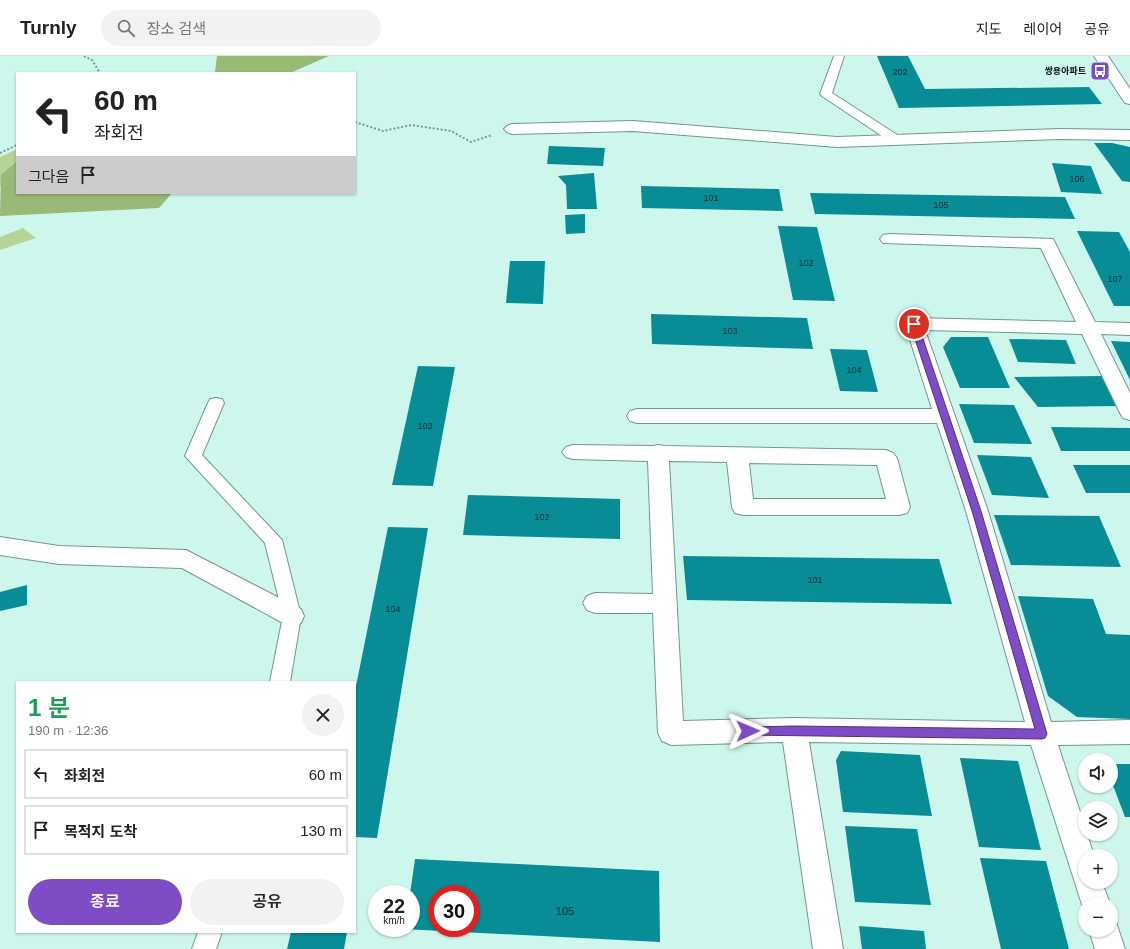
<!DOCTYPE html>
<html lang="ko">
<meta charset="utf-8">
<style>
body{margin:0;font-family:Arial,"Noto Sans KR",sans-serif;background:#f2f2f2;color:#222;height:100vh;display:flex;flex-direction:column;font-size:15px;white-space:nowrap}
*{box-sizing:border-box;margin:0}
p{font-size:13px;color:#767676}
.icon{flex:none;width:22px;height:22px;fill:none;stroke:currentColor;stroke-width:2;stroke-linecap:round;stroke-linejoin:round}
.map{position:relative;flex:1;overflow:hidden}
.details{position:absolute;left:16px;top:625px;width:340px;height:252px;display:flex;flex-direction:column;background:#fff;border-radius:0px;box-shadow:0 1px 3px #0004}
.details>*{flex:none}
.banner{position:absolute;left:16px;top:16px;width:340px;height:122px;border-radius:0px;box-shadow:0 1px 3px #0004;background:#fff;color:#222;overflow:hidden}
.buttons{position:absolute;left:1078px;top:697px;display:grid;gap:8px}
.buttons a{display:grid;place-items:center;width:40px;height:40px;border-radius:50%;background:#fff;box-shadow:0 1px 3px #0004;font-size:20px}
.speed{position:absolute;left:368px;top:829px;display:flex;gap:8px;font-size:20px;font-weight:700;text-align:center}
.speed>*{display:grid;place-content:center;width:52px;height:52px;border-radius:50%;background:#fff;box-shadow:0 1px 3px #0004;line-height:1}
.speed small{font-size:10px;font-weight:400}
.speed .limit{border:6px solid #d22;background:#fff;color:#111}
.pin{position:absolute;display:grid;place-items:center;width:34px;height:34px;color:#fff;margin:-17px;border:2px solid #fff;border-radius:50%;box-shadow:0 1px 4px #0007}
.me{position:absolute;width:44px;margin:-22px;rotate:89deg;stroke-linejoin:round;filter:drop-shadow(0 0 3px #0008)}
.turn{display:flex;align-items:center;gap:14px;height:84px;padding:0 12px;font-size:18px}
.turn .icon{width:52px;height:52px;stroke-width:2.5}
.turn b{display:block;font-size:28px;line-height:34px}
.then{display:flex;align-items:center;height:38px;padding:0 12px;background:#0003;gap:8px;font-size:15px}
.round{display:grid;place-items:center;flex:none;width:42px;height:42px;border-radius:21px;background:#f2f2f2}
.head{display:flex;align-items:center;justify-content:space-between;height:68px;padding:0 12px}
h1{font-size:24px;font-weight:600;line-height:30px;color:#1e9e55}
.button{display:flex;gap:8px;margin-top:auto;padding:8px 12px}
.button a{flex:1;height:46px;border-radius:24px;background:#7e4dc5;color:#fff;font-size:16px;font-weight:600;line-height:46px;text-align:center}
.button a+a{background:#f2f2f2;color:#222}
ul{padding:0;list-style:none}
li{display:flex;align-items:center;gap:12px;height:50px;margin:0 8px 6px;padding:0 4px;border:2px solid #e0e0e0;border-radius:0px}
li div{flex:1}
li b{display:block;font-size:15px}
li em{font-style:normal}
header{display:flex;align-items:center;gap:24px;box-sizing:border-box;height:56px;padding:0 20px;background:#fff;border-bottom:1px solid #e0e0e0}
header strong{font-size:19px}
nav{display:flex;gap:22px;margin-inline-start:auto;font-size:14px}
.search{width:280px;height:36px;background:#f2f2f2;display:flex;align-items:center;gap:10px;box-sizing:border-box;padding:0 14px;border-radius:22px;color:#767676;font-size:15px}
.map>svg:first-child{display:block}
.green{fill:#b6d498}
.forest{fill:#99ba77}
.building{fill:#088c95;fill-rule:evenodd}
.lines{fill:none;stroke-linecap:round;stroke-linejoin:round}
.service-casing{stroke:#70978e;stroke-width:2}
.minor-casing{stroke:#70978e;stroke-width:2}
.tertiary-casing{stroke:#70978e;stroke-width:2}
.path{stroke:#799790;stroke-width:2;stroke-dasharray:2 2;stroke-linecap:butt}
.service{fill:#fff;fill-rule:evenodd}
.minor{fill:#fff;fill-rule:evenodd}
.tertiary{fill:#fff;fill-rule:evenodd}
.route{fill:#7e4dc5;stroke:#523280}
.labels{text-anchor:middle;stroke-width:3;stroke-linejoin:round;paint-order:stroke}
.far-poi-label{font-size:9px;font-weight:bold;fill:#03110e;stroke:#cdf7ed;text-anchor:end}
.number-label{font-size:9px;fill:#043030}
.near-number-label{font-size:11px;fill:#043030}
</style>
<header>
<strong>Turnly</strong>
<div class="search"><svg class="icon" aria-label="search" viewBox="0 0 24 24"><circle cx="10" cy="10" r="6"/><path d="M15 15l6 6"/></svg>장소 검색</div>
<nav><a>지도</a><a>레이어</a><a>공유</a></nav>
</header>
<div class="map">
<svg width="1130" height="893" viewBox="0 0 1130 893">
<rect width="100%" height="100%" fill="#cdf7ed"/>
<!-- green -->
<g class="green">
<path d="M17,93V111L0,131V101Z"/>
<path d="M23,172L36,182L0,194V181Z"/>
</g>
<!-- forest -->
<g class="forest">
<path d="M217,0H329L290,17H212L215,16Z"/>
<path d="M17,105V137H172L159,152L0,160L1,119Z"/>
</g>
<!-- building -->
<g class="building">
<path d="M877,0H908L925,33L1089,31L1102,48L899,52Z"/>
<path d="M1094,87H1112L1130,91V126L1122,125Z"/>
<path d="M549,90L605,92L603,110L547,108Z"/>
<path d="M1052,107L1091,110L1102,138L1061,136Z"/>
<path d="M594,117L597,153H567L566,129L558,120Z"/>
<path d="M641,130L779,133L783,155L642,152Z"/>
<path d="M810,137L1065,141L1075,163L815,158Z"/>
<path d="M585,158V177L566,178L565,159Z"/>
<path d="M778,170L817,171L835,245L793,244Z"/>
<path d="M1077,175L1119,176L1130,196V250H1114Z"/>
<path d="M510,205H545L543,248L506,247Z"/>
<path d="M651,258L807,262L813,293L652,288Z"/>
<path d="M951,281H988L1010,332H960L943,291Z"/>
<path d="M1009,283L1066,284L1076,308L1018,306Z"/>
<path d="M1111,285L1130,286V324Z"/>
<path d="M830,293L867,294L878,336L840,335Z"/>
<path d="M418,310L455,311L433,430L392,429Z"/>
<path d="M1103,320L1118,350L1038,351L1014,321Z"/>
<path d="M959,348L1014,349L1032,388L974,387Z"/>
<path d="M1051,371L1130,372V395H1061Z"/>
<path d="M977,399L1031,401L1049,442L992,439Z"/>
<path d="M1073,409H1130V437H1086Z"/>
<path d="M468,439L620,443V483L463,479Z"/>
<path d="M994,459L1099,460L1121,511L1011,509Z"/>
<path d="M388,471L428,472L377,782L355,781V635Z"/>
<path d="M683,500L939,503L952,548L687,544Z"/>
<path d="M27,529V549L0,555V536Z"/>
<path d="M1018,540L1093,543L1106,578L1130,579V663L1077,661L1048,640Z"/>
<path d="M841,695L920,699L932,760L843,756L836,704Z"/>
<path d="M960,702L1018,705L1041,794L979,791Z"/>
<path d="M1111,708H1130V761H1125L1111,724Z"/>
<path d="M845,770L917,773L931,849L855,846Z"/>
<path d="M980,802L1046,805L1069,893H1001Z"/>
<path d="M415,803L659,815L660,886L403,873L411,872L410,838ZM437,838H471V872H437Z"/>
<path d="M859,870L924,875L926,893H862Z"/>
<path d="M291,876H347L344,893H287Z"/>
</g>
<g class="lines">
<!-- service casing -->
<g class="service-casing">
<g id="service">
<path d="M834,0H844L832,37L902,82L904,85L902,88H894L822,40L820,38Z"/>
<path d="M216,342L222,343L224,347L202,399L282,484L301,560L290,626H270L283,560L265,487L185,400L208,347L210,343Z"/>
<path d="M198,876H222L216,893H192Z"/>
</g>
</g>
<!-- minor casing -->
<g class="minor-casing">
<g id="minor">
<path d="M633,65L837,81L1061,73L1130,74V84L1061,83L837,91L633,75L512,78L507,76L504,73L507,70L512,68Z"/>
<path d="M889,178L1053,183L1095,266L1130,267V279L1101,278L1130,337V364L1123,362L1120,357L1082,278L925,274L988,455L1051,666L1130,664V688L1058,689L1085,771V778H1087L1094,800H1085V826H1102L1110,848H1085V858L1031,689L809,686L843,893H813L783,686L671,689L662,685L658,677L653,557H595L587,554L583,547L587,540L595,537L653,538L648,405L573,403L566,401L562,396L566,391L573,389L653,390L658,389L664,390L886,394L893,397L897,402L910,451L907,457L899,459H743L735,457L732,451L727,406L669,405L683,665L794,662L1025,666L966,455L937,367H637L630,365L627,360L630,355L637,353H932L905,268L907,264L914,262L1076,266L1041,192L883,187L880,183L883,179ZM749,407L877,409L886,443H753Z"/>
<path d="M0,481L59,490L186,494L301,553L304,560L301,567L292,570L283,567L182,512L59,508L0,499Z"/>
<path d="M1111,862L1115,863L1125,893H1095L1089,874H1111Z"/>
</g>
</g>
<!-- tertiary casing -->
<g class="tertiary-casing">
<path id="tertiary" d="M1094,0H1108L1130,33V48L1125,47Z"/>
</g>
<!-- path -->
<g class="path">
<path d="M84,0L92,4L100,17"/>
<path d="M355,66L383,75L411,69L451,75L471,86L492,79"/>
<path d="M0,97L17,89"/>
</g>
<!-- service -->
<use href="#service" class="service"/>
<!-- minor -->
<use href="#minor" class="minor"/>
<!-- tertiary -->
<use href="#tertiary" class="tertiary"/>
</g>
<!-- route -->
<path class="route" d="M914,265L918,268L981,455L1047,678L1045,682L1042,683L744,679L742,675L744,672L748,671L794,670L1035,673L972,455L910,268Z"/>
<!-- icons -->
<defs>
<g id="bus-square" transform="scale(1)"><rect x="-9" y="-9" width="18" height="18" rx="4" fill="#7e4dc5" stroke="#cdf7ed"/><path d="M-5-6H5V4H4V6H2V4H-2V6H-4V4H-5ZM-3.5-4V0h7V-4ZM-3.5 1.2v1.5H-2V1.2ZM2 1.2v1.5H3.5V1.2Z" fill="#fff"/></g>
</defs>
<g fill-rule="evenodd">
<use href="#bus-square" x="1100" y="15"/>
</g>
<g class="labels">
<!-- far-poi labels -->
<g class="far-poi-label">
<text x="1086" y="18">쌍용아파트</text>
</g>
<!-- number labels -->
<g class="number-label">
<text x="900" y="19">202</text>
<text x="1077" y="126">106</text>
<text x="711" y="145">101</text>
<text x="941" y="152">105</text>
<text x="806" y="210">102</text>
<text x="1115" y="226">107</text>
<text x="730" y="278">103</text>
<text x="854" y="317">104</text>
<text x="425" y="373">103</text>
<text x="542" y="464">102</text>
<text x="815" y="527">101</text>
<text x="393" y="556">104</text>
</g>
<!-- near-number labels -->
<g class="near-number-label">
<text x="565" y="859">105</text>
</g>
</g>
</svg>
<div class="buttons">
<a><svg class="icon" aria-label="sound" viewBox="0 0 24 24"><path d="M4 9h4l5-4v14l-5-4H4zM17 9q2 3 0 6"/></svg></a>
<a><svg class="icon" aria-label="layers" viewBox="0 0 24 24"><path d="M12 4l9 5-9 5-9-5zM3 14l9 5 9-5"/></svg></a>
<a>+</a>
<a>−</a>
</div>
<div class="speed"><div>22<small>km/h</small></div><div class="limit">30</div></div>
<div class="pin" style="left:914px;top:268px;background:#d93025"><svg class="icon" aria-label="arrive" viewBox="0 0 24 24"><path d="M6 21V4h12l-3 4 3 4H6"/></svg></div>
<svg class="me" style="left:748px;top:675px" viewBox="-20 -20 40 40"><path d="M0-17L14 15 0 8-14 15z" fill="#7e4dc5" stroke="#fff" stroke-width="4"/></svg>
<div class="banner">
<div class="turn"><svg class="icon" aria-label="left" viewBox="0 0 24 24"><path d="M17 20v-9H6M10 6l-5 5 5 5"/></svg><div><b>60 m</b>좌회전</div></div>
<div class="then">그다음<svg class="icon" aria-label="arrive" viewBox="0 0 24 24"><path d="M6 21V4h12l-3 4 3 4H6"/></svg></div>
</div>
<section class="details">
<div class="head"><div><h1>1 분</h1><p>190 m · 12:36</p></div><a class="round"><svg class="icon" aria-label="close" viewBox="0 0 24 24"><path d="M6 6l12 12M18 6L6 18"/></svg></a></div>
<ul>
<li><svg class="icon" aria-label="left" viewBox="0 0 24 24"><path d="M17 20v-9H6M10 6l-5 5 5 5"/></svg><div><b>좌회전</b></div><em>60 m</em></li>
<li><svg class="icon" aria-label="arrive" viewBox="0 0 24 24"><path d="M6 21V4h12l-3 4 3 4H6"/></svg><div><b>목적지 도착</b></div><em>130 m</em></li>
</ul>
<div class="button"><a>종료</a><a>공유</a></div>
</section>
</div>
